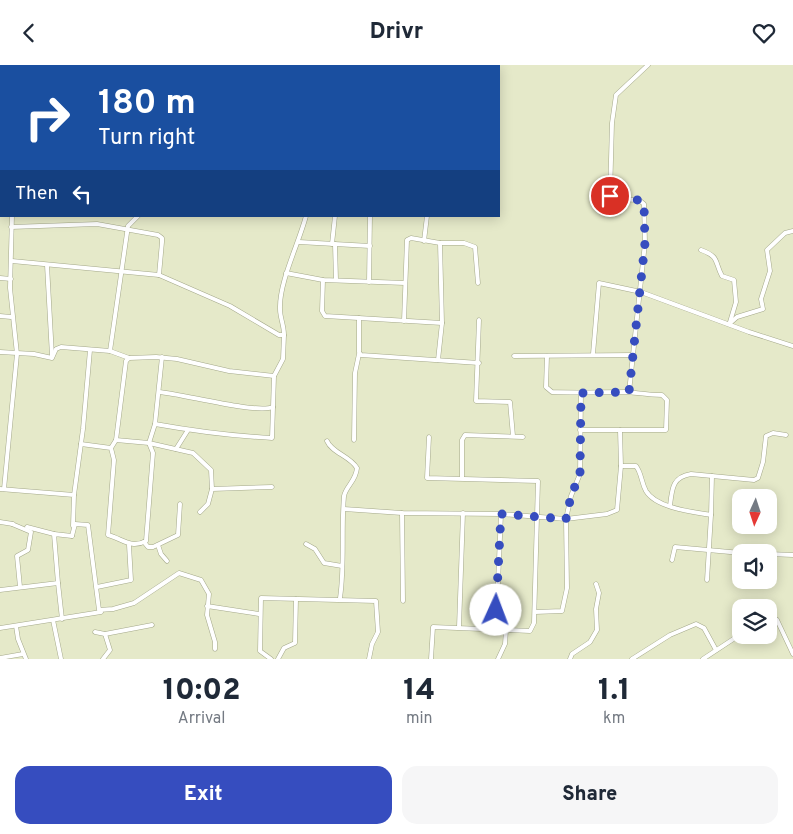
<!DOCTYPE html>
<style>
body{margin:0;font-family:Overpass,sans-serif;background:#f6f6f7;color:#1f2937;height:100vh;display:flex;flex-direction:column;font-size:19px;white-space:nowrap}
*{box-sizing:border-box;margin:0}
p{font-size:16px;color:#747a83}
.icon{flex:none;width:28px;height:28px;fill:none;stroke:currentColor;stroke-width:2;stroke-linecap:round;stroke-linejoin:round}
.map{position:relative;height:594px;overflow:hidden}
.details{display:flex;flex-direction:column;background:#fff;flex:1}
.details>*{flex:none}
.guide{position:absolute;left:0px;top:0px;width:500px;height:152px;box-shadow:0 2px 12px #0003;background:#1a4fa0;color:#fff;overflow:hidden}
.needle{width:32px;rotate:183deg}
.tools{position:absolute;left:732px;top:424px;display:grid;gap:10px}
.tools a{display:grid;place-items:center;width:45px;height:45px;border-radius:10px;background:#fff;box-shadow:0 2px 12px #0003;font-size:25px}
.pin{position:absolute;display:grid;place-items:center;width:42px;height:42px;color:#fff;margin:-21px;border:2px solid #fff;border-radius:50%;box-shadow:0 1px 5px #0007}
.me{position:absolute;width:55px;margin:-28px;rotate:2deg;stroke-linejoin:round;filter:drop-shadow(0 0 4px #0008)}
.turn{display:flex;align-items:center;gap:18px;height:105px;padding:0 15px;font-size:22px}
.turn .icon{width:65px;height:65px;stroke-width:2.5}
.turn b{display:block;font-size:35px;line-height:42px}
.then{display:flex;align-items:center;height:48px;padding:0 15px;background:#0003;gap:10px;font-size:19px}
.eta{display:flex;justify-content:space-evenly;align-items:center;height:85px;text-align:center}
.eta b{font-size:30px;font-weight:800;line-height:35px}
.action{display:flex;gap:10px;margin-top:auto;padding:10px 15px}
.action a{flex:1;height:58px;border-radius:15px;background:#364dbf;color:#fff;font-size:20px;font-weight:800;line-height:58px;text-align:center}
.action a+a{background:#f6f6f7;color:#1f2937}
header{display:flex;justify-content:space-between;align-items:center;height:65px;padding:0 15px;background:#fff;font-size:22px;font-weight:800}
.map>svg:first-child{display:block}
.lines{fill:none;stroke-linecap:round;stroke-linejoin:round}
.minor-casing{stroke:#a4a88a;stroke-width:5}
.minor{stroke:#fff;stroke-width:4}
.route{stroke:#364dbf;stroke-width:9;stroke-dasharray:0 16.2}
</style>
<header><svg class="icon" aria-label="back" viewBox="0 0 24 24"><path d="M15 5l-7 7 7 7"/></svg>Drivr<svg class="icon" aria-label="heart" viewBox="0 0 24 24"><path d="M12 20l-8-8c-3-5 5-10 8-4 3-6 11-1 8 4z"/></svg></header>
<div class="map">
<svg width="793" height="594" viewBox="0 0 793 594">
<rect width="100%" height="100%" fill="#e5e9c9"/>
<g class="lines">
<!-- minor casing -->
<g class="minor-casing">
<g id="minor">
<path d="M388,0V1"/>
<path d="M252,1L253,0"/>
<path d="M0,82H1"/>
<path d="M0,119L1,120"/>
<path d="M11,162L97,159L158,170L162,173V177L159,210"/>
<path d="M424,176L427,151"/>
<path d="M299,177L370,181"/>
<path d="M440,178H464L475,182L478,218"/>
<path d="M332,179L335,151"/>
<path d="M335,179L336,215"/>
<path d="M701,185C720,192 714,196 722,211L734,215L736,237L730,257"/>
<path d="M12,196L159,210L230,241L279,270H284C284,260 280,253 280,244C279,217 299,178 306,151"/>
<path d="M47,200L52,291"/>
<path d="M286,208L323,215L405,218"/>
<path d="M0,213L11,214"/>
<path d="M323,215L322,246L325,251L442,258"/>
<path d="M369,217L370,151"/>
<path d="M0,251L11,252"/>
<path d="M359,253V287L361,290L479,298"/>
<path d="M479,255L476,336L510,337L513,371"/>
<path d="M404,256L407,175L411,173L440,178L442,258L438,295"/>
<path d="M729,259L737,252L763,244L761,234L770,206L767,185L785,168L793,166"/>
<path d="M110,286L128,161L138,151"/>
<path d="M0,287L34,289L52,293L56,284L61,282L110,286L129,293L156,292L177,294L229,306L274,311"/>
<path d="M593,289L599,218L641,227L749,267L793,281"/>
<path d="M514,291L634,290"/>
<path d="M547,291L546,322L552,327C577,328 602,327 627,327C638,328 650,330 662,330L667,335L666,365H580"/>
<path d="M159,327C183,329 256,349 273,342"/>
<path d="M629,327L645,178L644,139L639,135L613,134L610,131L612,58L616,30L648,0"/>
<path d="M155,359C194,366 233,371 272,373L274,311L283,294L284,270"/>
<path d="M429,372L427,413L538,416L534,558L530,566L506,565L505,579L498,594"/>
<path d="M116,375L149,378L193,388L211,405L212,424L272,422"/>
<path d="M354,375L355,308L359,289"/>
<path d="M327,376C332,388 350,391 357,403C356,416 346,421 344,431C341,465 345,500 340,533"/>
<path d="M81,379L111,383L114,395L108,470C123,474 131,484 146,476L153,388L149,378L155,359L162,292"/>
<path d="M111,383L116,375L126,296L129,293"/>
<path d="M176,384L188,365"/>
<path d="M621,401H636C642,409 641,417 646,426C656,443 693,447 711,450L712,411"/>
<path d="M462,413V375L465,370L523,372"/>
<path d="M0,424L74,430L73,461"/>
<path d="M4,424L17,289L10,223L12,151"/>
<path d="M74,430L83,364L90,285"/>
<path d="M670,441C672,424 672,412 691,409L754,415L758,413L763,397L766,371L773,368L786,370"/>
<path d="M344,444L402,448L501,449L566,454L571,431L580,409L581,328"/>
<path d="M200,447L208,439L212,424"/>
<path d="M402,448L403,536"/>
<path d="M0,457L13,459"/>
<path d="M12,459L31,467L28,485L17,491L20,522"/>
<path d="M27,462L54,469"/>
<path d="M72,471L75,459L88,460L99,545L113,544L134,538L179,508L201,515L209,529L207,550L215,577V584"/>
<path d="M144,477L148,482H153L178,470L180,439"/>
<path d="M306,479L315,484L324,498L342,501"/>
<path d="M158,480L161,489L167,496"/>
<path d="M769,489L793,490"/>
<path d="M672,495L675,482L741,488"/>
<path d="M707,515L711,450"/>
<path d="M58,518L62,554"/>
<path d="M97,522L131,515L129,480"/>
<path d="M0,525L58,518L54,469L72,471"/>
<path d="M207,541L259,549"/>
<path d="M535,547L562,546L567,523L566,454L607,449L617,445L621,401L620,365"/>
<path d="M769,554L772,552L777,555L793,589"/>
<path d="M53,555L61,594"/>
<path d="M16,561L18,574L26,594"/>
<path d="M459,562L463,448"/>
<path d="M0,563L101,547"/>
<path d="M496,563L501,449"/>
<path d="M95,567L105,569L152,560"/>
<path d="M0,593L23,589"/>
<path d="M103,594L110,585L105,569"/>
<path d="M271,594L260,586L261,533L376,536L378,567L372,579L369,594"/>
<path d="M278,594L284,583L295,578L296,534"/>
<path d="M431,594L433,562L506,565"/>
<path d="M570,594L572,589L590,577L597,565L596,544L599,528L596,519"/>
<path d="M632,594L670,570L696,559L704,563L716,585"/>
<path d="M703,594L741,569"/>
</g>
</g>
<!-- minor -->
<use href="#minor" class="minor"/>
</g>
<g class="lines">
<!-- route -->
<path class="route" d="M496,545L501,449L566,454L571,431L580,409L581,328L629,327L645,178L644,139L639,135L613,134L610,131"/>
</g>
</svg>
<div class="tools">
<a><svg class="needle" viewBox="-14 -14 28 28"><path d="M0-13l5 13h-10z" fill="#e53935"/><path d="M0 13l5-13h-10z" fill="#747a83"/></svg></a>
<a><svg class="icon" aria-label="sound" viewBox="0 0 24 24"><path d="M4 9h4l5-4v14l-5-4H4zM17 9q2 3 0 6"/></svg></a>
<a><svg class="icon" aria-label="layers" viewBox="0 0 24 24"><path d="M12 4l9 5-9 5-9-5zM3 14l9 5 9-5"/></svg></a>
</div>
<div class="pin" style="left:610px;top:131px;background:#d93025"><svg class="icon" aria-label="arrive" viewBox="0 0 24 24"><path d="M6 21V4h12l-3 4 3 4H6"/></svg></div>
<svg class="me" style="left:496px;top:545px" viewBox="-20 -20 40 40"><circle r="19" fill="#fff"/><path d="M0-13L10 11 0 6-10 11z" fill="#364dbf"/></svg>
<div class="guide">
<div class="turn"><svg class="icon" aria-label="right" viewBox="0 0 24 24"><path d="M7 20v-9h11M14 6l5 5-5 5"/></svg><div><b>180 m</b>Turn right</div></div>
<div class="then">Then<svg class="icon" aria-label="left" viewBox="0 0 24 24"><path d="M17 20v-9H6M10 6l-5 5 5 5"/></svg></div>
</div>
</div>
<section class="details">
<div class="eta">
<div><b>10:02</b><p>Arrival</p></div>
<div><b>14</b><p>min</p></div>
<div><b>1.1</b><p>km</p></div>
</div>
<div class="action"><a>Exit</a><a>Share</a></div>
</section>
